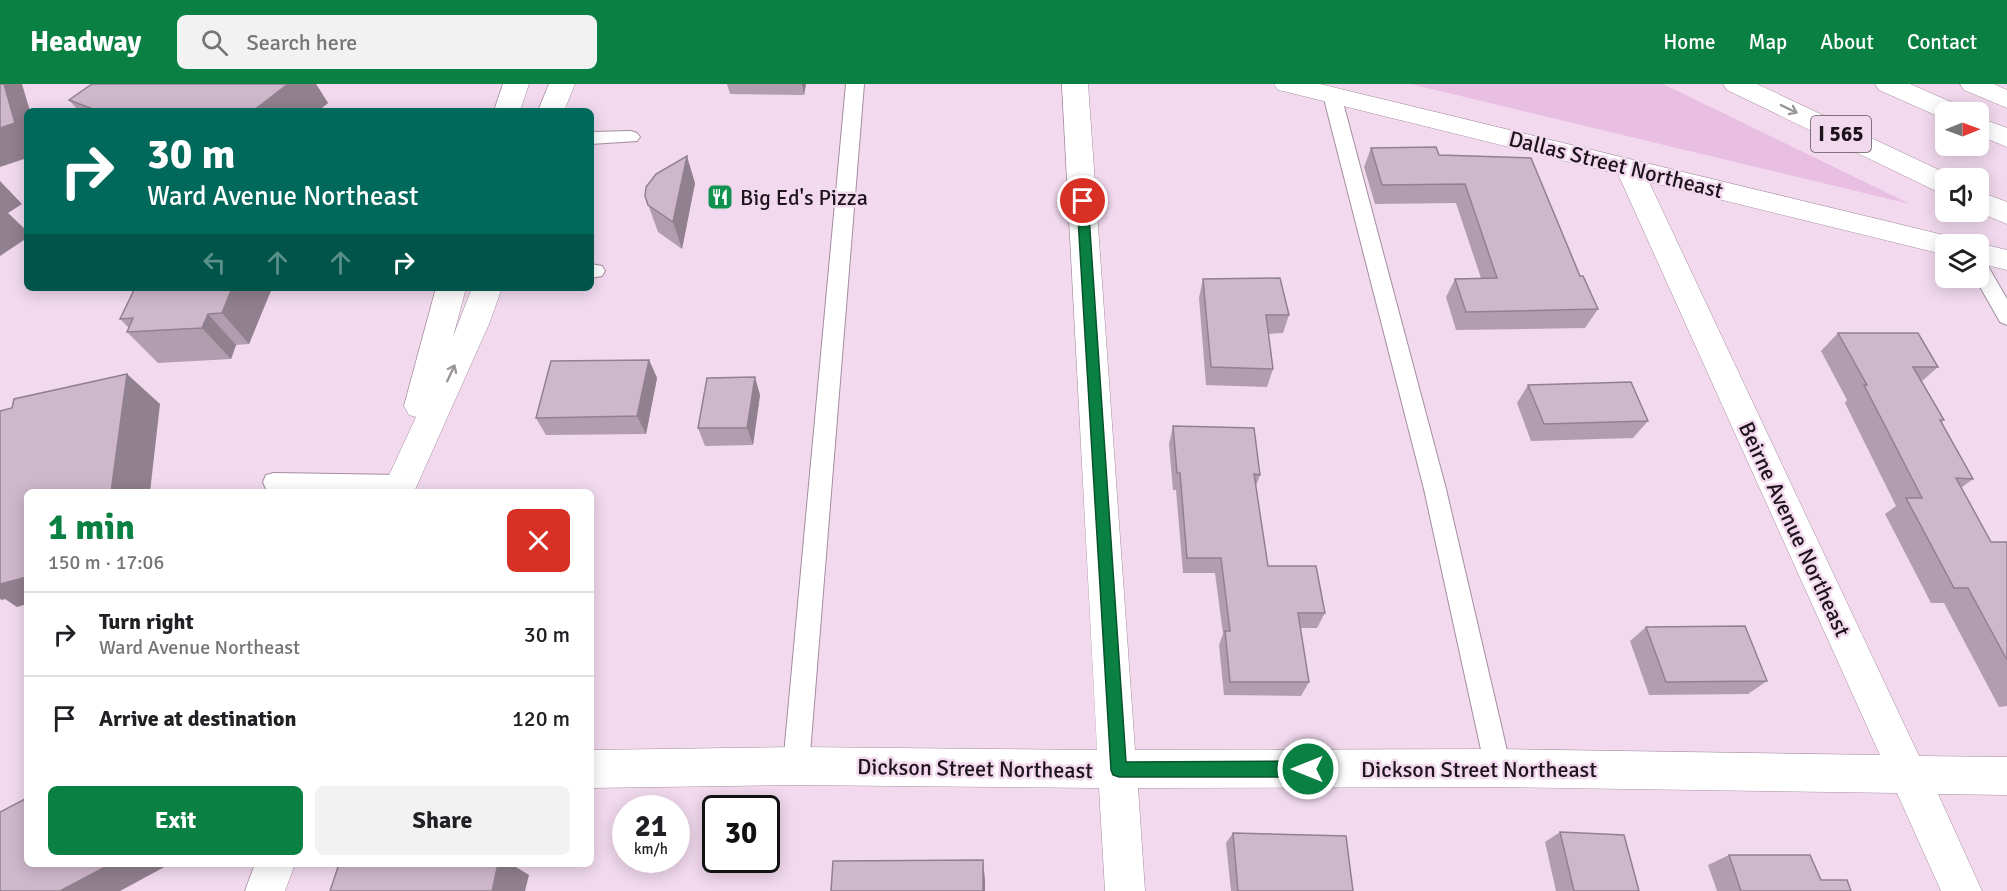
<!DOCTYPE html>
<meta charset="utf-8">
<style>
body{margin:0;font-family:Signika,sans-serif;background:#f2f2f2;color:#202124;height:100vh;display:flex;flex-direction:column;font-size:22px;white-space:nowrap}
*{box-sizing:border-box;margin:0}
p{font-size:20px;color:#757577}
.icon{flex:none;width:33px;height:33px;fill:none;stroke:currentColor;stroke-width:2;stroke-linecap:round;stroke-linejoin:round}
.map{position:relative;flex:1;overflow:hidden}
.sheet{position:absolute;left:24px;top:405px;width:570px;height:378px;display:flex;flex-direction:column;background:#fff;border-radius:9px;box-shadow:0 3px 15px #0003}
.sheet>*{flex:none}
.top-card{position:absolute;left:24px;top:24px;width:570px;height:183px;border-radius:9px;box-shadow:0 3px 15px #0003;background:#00695c;color:#fff;overflow:hidden}
.needle{width:39px;rotate:89deg}
.controls{position:absolute;left:1935px;top:18px;display:grid;gap:12px}
.controls a{display:grid;place-items:center;width:54px;height:54px;border-radius:9px;background:#fff;box-shadow:0 3px 15px #0003;font-size:30px}
.speed{position:absolute;left:612px;top:711px;display:flex;gap:12px;font-size:30px;font-weight:700;text-align:center}
.speed>*{display:grid;place-content:center;width:78px;height:78px;border-radius:50%;background:#fff;box-shadow:0 3px 15px #0003;line-height:1}
.speed small{font-size:15px;font-weight:400}
.speed .limit{border:3px solid #111;border-radius:9px;background:#fff;color:#111}
.pin{position:absolute;display:grid;place-items:center;width:51px;height:51px;color:#fff;margin:-26px;border:3px solid #fff;border-radius:50%;box-shadow:0 2px 6px #0007}
.me{position:absolute;width:66px;margin:-33px;rotate:270deg;stroke-linejoin:round;filter:drop-shadow(0 0 4px #0008)}
.turn{display:flex;align-items:center;gap:21px;height:126px;padding:0 24px;font-size:27px}
.turn .icon{width:78px;height:78px;stroke-width:2.5}
.turn b{display:block;font-size:42px;line-height:51px}
.lanes{display:flex;align-items:center;height:57px;padding:0 24px;background:#0003;justify-content:center;gap:30px;direction:ltr}
.lanes .off{opacity:.35}
.round{display:grid;place-items:center;flex:none;width:63px;height:63px;border-radius:9px;background:#f2f2f2}
.head{display:flex;align-items:center;justify-content:space-between;height:102px;padding:0 24px}
h1{font-size:36px;font-weight:700;line-height:45px;color:#0b8043}
.action{display:flex;gap:12px;margin-top:auto;padding:12px 24px}
.action a{flex:1;height:69px;border-radius:9px;background:#0b8043;color:#fff;font-size:24px;font-weight:700;line-height:69px;text-align:center}
.action a+a{background:#f2f2f2;color:#202124}
ul{padding:0;list-style:none}
li{display:flex;align-items:center;gap:18px;height:84px;padding:0 24px;border-top:2px solid #e0e0e0}
li div{flex:1}
li b{display:block;font-size:22px}
li em{font-style:normal}
header{display:flex;align-items:center;gap:36px;box-sizing:border-box;height:84px;padding:0 30px;background:#0b8043;color:#fff}
header strong{font-size:28px}
nav{display:flex;gap:33px;margin-inline-start:auto;font-size:21px}
.search{width:420px;height:54px;background:#f2f2f2;display:flex;align-items:center;gap:15px;box-sizing:border-box;padding:0 21px;border-radius:9px;color:#757577;font-size:22px}
.map>svg:first-child{display:block}
.green{fill:#e8bee2}
.lines{fill:none;stroke-linecap:round;stroke-linejoin:round}
.lane-casing{stroke:#a48da1;stroke-width:2}
.street-casing{stroke:#a48da1;stroke-width:1}
.secondary-casing{stroke:#a48da1;stroke-width:1}
.highway-casing{stroke:#a48da1;stroke-width:1}
.lane{fill:#fff;fill-rule:evenodd}
.street{fill:#fff;fill-rule:evenodd}
.secondary{fill:#fff;fill-rule:evenodd}
.highway{fill:#fff;fill-rule:evenodd}
.wall{fill:#b29daf}
.shaded-wall{fill:#91808e}
.building{fill:#cfb7cb;stroke:#91808e;stroke-width:1.5}
.oneway{stroke:#9a9699}
.route{fill:#0b8043;stroke:#07532c;stroke-width:1.5}
.labels{text-anchor:middle;stroke-width:5;stroke-linejoin:round;paint-order:stroke}
.shield{fill:#f2d9ee;stroke:#5e505b;stroke-width:1.5}
.shield-label{font-size:21px;font-weight:bold;fill:#1e151c}
.street-label{font-size:22px;fill:#1e151c;stroke:#f2d9ee}
.poi-label{font-size:22px;fill:#1e151c;stroke:#f2d9ee;text-anchor:start}
</style>
<header>
<strong>Headway</strong>
<div class="search"><svg class="icon" aria-label="search" viewBox="0 0 24 24"><circle cx="10" cy="10" r="6"/><path d="M15 15l6 6"/></svg>Search here</div>
<nav><a>Home</a><a>Map</a><a>About</a><a>Contact</a></nav>
</header>
<div class="map">
<svg width="2007" height="807" viewBox="0 0 2007 807">
<rect width="100%" height="100%" fill="#f2d9ee"/>
<!-- green -->
<path class="green" d="M1411,0H1663L1910,120Z"/>
<g class="lines">
<!-- lane casing -->
<g class="lane-casing">
<g id="lane">
<path d="M846,0H864L809,682L805,691L796,695L787,691L783,682Z"/>
<path d="M1332,5L1338,7L1341,11L1446,405L1511,684L1507,693L1498,697L1489,693L1485,684L1424,405L1323,11L1326,7Z"/>
<path d="M631,47L637,49L640,53L637,57L591,60V48Z"/>
<path d="M1978,175L1985,177L2007,215V241L2000,238L1975,194H1978Z"/>
<path d="M591,180L602,182L605,187L602,192L591,194Z"/>
<path d="M274,389L401,391L409,393L412,400L409,407L405,408L274,407L266,405L263,398L266,391Z"/>
</g>
</g>
<!-- street casing -->
<g class="street-casing">
<g id="street">
<path d="M1062,0H1088L1135,666L1498,665L1880,671L1618,90L1287,8L1278,6L1274,0H1320L1956,154L1960,160H1946V171L1649,98L1919,672L2007,673V711L1938,710L1982,807H1941L1897,709L1498,703L1138,704L1145,807H1105L1099,704L796,701L591,704V666L796,663L1097,666Z"/>
<path d="M1978,159L2007,166V186L1978,179V160H1972Z"/>
</g>
</g>
<!-- secondary casing -->
<g class="secondary-casing">
<g id="secondary">
<path d="M503,0H529L520,27H494Z"/>
<path d="M549,0H575L564,27H538Z"/>
<path d="M436,204H466L453,253L472,204H502L489,240L414,408H388L385,400L416,333L409,331L404,322Z"/>
<path d="M255,780H295L285,807H245Z"/>
</g>
</g>
<!-- highway casing -->
<g class="highway-casing">
<g id="highway">
<path d="M1723,0H1757L1956,94H1946V109L1936,107L1727,6Z"/>
<path d="M1875,0H1910L1960,22L1964,28H1946V35L1942,34L1879,6Z"/>
<path d="M1960,0H1994L2007,6V24L1964,6Z"/>
<path d="M1978,33L2007,44V63L1978,51Z"/>
<path d="M1978,107L2007,118V140L1978,128Z"/>
</g>
</g>
<!-- lane -->
<use href="#lane" class="lane"/>
<!-- street -->
<use href="#street" class="street"/>
<!-- secondary -->
<use href="#secondary" class="secondary"/>
<!-- highway -->
<use href="#highway" class="highway"/>
</g>
<!-- wall -->
<g class="wall">
<path d="M92,0H316L328,19L318,27H79L69,16Z"/>
<path d="M727,0H806L804,11L730,10Z"/>
<path d="M1371,64L1439,71L1580,192L1598,225L1585,244L1456,246L1446,213L1455,195L1481,194L1456,119L1375,120L1364,83Z"/>
<path d="M695,99L682,165L658,148L645,112Z"/>
<path d="M1203,195L1289,231L1283,249L1268,250L1273,285L1267,303L1206,301L1199,214Z"/>
<path d="M272,204L249,260L236,261L231,275L158,279L127,248L129,244L120,235Z"/>
<path d="M1838,249L1938,283L1921,298L1944,336L1942,338L1973,395L1961,404L1991,458H2007V622L1999,623L1944,519H1931L1885,430L1896,422L1845,319L1847,316L1821,267Z"/>
<path d="M649,276L657,294L646,350L546,351L536,334Z"/>
<path d="M1528,301L1648,337L1633,354L1531,357L1517,319Z"/>
<path d="M760,311L753,361L705,362L698,344Z"/>
<path d="M1173,342L1260,391L1256,402L1268,482L1325,529L1317,544H1300L1309,598L1301,612L1224,611L1219,561L1223,550L1215,489H1183L1176,406H1173L1169,360Z"/>
<path d="M1646,543L1767,597L1748,610L1649,611L1630,557Z"/>
<path d="M1560,748L1639,807H1556L1545,758Z"/>
<path d="M1233,749L1353,807H1231L1226,759Z"/>
<path d="M1729,771L1821,796L1851,807H1717L1708,781Z"/>
</g>
<!-- shaded-wall -->
<g class="shaded-wall">
<path d="M4,0H22L30,27H27V74L0,83V44Z"/>
<path d="M288,0H316L328,19L318,27H253Z"/>
<path d="M802,0H806L804,11Z"/>
<path d="M687,72L695,99L682,165L673,138Z"/>
<path d="M0,97L22,120L8,129L27,147V154L0,172Z"/>
<path d="M232,204H272L249,260L222,229Z"/>
<path d="M208,230L236,261L231,275L202,244Z"/>
<path d="M649,276L657,294L646,350L637,332Z"/>
<path d="M127,290L160,320L150,408H111Z"/>
<path d="M755,293L760,311L753,361L747,344Z"/>
<path d="M0,492L27,493V520L17,523L5,515L2,516L0,515Z"/>
<path d="M983,776L985,796V807H983Z"/>
<path d="M111,780H170L120,807H60Z"/>
<path d="M498,780H511L529,791L525,807H492Z"/>
</g>
<!-- building -->
<g class="building">
<path d="M0,0H4L15,39L0,44Z"/>
<path d="M92,0H288L253,27H98L69,16Z"/>
<path d="M1436,63L1439,71L1531,74L1580,192H1583L1598,225L1466,228L1455,195L1497,194L1465,100L1382,101L1371,64Z"/>
<path d="M687,72L673,138L648,121L645,112L646,103L656,90Z"/>
<path d="M1280,194L1289,231H1266L1273,285L1211,283L1203,195Z"/>
<path d="M135,204H232L222,229L208,230L202,244L127,248L133,234L120,235Z"/>
<path d="M1838,249H1918L1938,283H1913L1944,336H1940L1973,395L1956,394L1991,458H2007V576L1968,504H1954L1906,414H1922L1864,301H1867Z"/>
<path d="M649,276L637,332L536,334L551,277Z"/>
<path d="M127,290L111,408H27V493L0,500V327L12,324L14,315Z"/>
<path d="M755,293L747,344H698L707,294Z"/>
<path d="M1631,298L1648,337L1544,340L1528,301Z"/>
<path d="M1173,342L1254,344L1260,391L1254,390L1268,482H1316L1325,529H1298L1309,598H1230L1225,547H1230L1221,474H1187L1180,389H1177Z"/>
<path d="M1745,542L1767,597L1666,598L1646,543Z"/>
<path d="M27,714V780H111L60,807H0V728Z"/>
<path d="M1560,748L1624,751L1639,807H1574Z"/>
<path d="M1233,749L1346,752L1353,807H1238Z"/>
<path d="M1729,771H1810L1821,796H1847L1851,807H1741Z"/>
<path d="M983,776V807H831L833,777Z"/>
<path d="M339,780H498L492,807H330Z"/>
</g>
<!-- one-way arrows -->
<defs><path id="oneway-shaft" d="M-6 0H5M1.5-3L5.5 0L1.5 3" fill="none" stroke-width="1.6" stroke-linecap="round" stroke-linejoin="round" transform="scale(1.5)"/></defs>
<g class="oneway">
<use href="#oneway-shaft" transform="translate(1789 25) rotate(26)"/>
<use href="#oneway-shaft" transform="translate(451 289) rotate(-65)"/>
</g>
<!-- route -->
<path class="route" d="M1083,113L1088,117L1126,678L1308,677L1314,679L1316,685L1314,690L1308,693H1119L1113,691L1111,686L1077,117Z"/>
<!-- icons -->
<defs>
<g id="restaurant-square" transform="scale(1.35)"><rect x="-9" y="-9" width="18" height="18" rx="4" fill="#10914f" stroke="#f2d9ee"/><path d="M-5-6h1v4h1v-4h1v4h1v-4h1v5L-1.5 .5V6h-2V.5L-5-1ZM5-6V6H3V1.5H1.5Q1.5-4 5-6Z" fill="#fff"/></g>
</defs>
<g fill-rule="evenodd">
<use href="#restaurant-square" x="720" y="113"/>
</g>
<g class="labels">
<!-- shield labels -->
<rect class="shield" x="1811" y="32" width="60" height="36" rx="4.5"/>
<g class="shield-label">
<text x="1841" y="57">I 565</text>
</g>
<!-- street labels -->
<g class="street-label">
<text transform="translate(1616 80) rotate(14)" y="8">Dallas Street Northeast</text>
<text transform="translate(1795 445) rotate(65)" y="8">Beirne Avenue Northeast</text>
<text transform="translate(975 684) rotate(1)" y="8">Dickson Street Northeast</text>
<text x="1479" y="693">Dickson Street Northeast</text>
</g>
<!-- poi labels -->
<g class="poi-label">
<text x="740" y="121">Big Ed's Pizza</text>
</g>
</g>
</svg>
<div class="controls">
<a><svg class="needle" viewBox="-14 -14 28 28"><path d="M0-13l5 13h-10z" fill="#e53935"/><path d="M0 13l5-13h-10z" fill="#757577"/></svg></a>
<a><svg class="icon" aria-label="sound" viewBox="0 0 24 24"><path d="M4 9h4l5-4v14l-5-4H4zM17 9q2 3 0 6"/></svg></a>
<a><svg class="icon" aria-label="layers" viewBox="0 0 24 24"><path d="M12 4l9 5-9 5-9-5zM3 14l9 5 9-5"/></svg></a>
</div>
<div class="speed"><div>21<small>km/h</small></div><div class="limit">30</div></div>
<div class="pin" style="left:1083px;top:117px;background:#d93025"><svg class="icon" aria-label="arrive" viewBox="0 0 24 24"><path d="M6 21V4h12l-3 4 3 4H6"/></svg></div>
<svg class="me" style="left:1308px;top:685px" viewBox="-20 -20 40 40"><circle r="17" fill="#0b8043" stroke="#fff" stroke-width="3"/><path d="M0-11L8 9 0 5-8 9z" fill="#fff"/></svg>
<div class="top-card">
<div class="turn"><svg class="icon" aria-label="right" viewBox="0 0 24 24"><path d="M7 20v-9h11M14 6l5 5-5 5"/></svg><div><b>30 m</b>Ward Avenue Northeast</div></div>
<div class="lanes"><svg class="icon off" aria-label="left" viewBox="0 0 24 24"><path d="M17 20v-9H6M10 6l-5 5 5 5"/></svg><svg class="icon off" aria-label="ahead" viewBox="0 0 24 24"><path d="M12 20V5M6 11l6-6 6 6"/></svg><svg class="icon off" aria-label="ahead" viewBox="0 0 24 24"><path d="M12 20V5M6 11l6-6 6 6"/></svg><svg class="icon" aria-label="right" viewBox="0 0 24 24"><path d="M7 20v-9h11M14 6l5 5-5 5"/></svg></div>
</div>
<section class="sheet">
<div class="head"><div><h1>1 min</h1><p>150 m · 17:06</p></div><a class="round" style="background:#d93025;color:#fff"><svg class="icon" aria-label="close" viewBox="0 0 24 24"><path d="M6 6l12 12M18 6L6 18"/></svg></a></div>
<ul>
<li><svg class="icon" aria-label="right" viewBox="0 0 24 24"><path d="M7 20v-9h11M14 6l5 5-5 5"/></svg><div><b>Turn right</b><p>Ward Avenue Northeast</p></div><em>30 m</em></li>
<li><svg class="icon" aria-label="arrive" viewBox="0 0 24 24"><path d="M6 21V4h12l-3 4 3 4H6"/></svg><div><b>Arrive at destination</b></div><em>120 m</em></li>
</ul>
<div class="action"><a>Exit</a><a>Share</a></div>
</section>
</div>
